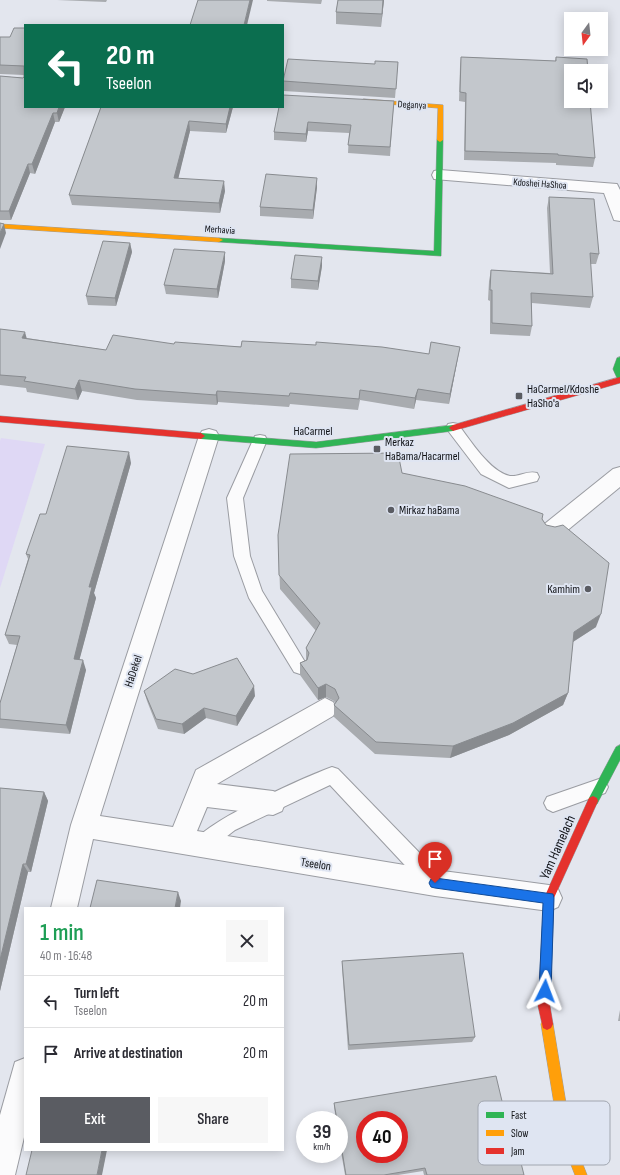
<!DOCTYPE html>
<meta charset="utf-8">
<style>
body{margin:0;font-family:"Sofia Sans Condensed",sans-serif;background:#f7f7f7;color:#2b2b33;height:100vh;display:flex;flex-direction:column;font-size:15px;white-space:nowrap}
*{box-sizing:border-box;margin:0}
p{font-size:13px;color:#7c7c81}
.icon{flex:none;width:22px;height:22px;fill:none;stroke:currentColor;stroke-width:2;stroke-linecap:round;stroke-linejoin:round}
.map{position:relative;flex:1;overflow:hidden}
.drawer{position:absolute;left:24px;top:907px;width:260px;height:244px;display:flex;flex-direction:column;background:#fff;border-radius:0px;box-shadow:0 2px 10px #0003}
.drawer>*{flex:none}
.banner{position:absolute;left:24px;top:24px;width:260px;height:84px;border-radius:0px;box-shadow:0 2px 10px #0003;background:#0b6e4f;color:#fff;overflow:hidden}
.needle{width:26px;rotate:195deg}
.controls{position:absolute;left:564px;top:12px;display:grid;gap:8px}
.controls a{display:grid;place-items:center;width:44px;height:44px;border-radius:0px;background:#fff;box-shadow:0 2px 10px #0003;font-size:20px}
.speed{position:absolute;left:296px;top:1111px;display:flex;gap:8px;font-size:20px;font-weight:700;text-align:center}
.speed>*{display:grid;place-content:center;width:52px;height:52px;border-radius:50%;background:#fff;box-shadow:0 2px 10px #0003;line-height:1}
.speed small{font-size:10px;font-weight:400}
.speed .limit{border:6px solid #d22;background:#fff;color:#111}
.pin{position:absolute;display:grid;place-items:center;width:34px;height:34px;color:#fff;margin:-41px -17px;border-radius:50% 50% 50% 0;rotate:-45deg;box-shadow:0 0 4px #0007}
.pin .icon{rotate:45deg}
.me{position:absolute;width:44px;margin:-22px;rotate:3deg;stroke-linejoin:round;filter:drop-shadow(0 0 3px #0008)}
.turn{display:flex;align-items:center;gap:14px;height:84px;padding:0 16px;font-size:18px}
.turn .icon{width:52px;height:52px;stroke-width:2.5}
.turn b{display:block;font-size:28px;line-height:34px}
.round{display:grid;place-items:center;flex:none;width:42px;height:42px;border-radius:0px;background:#f7f7f7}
.head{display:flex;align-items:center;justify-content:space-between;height:68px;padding:0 16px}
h1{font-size:24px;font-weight:600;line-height:30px;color:#1e9e55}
.action{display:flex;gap:8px;margin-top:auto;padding:8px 16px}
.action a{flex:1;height:46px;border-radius:0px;background:#5a5c62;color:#fff;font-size:16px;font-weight:600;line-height:46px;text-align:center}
.action a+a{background:#f7f7f7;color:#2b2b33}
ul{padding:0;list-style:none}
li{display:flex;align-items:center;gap:12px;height:52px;padding:0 16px;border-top:1px solid #e1e1e2}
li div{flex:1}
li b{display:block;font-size:15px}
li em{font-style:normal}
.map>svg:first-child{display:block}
.green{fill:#dfd8f5}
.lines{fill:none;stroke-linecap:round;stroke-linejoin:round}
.lane-casing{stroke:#9a9ca2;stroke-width:2}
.street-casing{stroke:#9a9ca2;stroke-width:2}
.fast-casing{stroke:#9a9ca2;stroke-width:1}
.slow-casing{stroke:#9a9ca2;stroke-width:1}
.jam-casing{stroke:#9a9ca2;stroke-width:1}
.lane{fill:#fbfbfc;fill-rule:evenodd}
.street{fill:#fbfbfc;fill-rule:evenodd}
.fast{fill:#30b455;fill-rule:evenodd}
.slow{fill:#ff9f0a;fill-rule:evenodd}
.jam{fill:#e5322d;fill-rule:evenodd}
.wall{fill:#a8abaf}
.shaded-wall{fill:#888b8f}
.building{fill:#c3c7cc;stroke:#888b8f;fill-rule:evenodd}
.route{fill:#1a73e8;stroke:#114b97}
.poi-dot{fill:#5a5c62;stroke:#dfe5f2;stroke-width:1.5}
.labels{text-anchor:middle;stroke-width:4;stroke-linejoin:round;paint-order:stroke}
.far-street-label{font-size:10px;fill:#101216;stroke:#dfe5f2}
.poi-label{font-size:12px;fill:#101216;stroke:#dfe5f2;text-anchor:start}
.street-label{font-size:12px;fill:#101216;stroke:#dfe5f2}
.near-street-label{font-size:14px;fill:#101216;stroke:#dfe5f2}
.key{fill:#dfe5f2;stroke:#a1a6b0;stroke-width:1}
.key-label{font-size:11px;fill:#101216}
</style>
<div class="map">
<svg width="620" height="1175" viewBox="0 0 620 1175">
<rect width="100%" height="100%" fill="#e3e6ee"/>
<!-- green -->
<path class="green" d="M1,438L45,444L0,588V441Z"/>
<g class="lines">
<!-- lane casing -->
<g class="lane-casing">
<g id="lane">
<path d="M453,423L458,424C470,440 490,472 510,476C519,477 528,470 537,473L539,477L537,481L509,488L481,474L446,428L448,424Z"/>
<path d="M260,435L265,436L267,440L243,498L250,556L262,591L308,667L306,672L300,674L294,672L249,598L234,556L227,498L253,440L255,436Z"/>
<path d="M332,767L338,769L442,876L444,883L442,890L435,892L428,890L330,785L235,830L208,851L201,854L194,851L192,845C201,823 305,777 332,767Z"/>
<path d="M599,779L605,781L608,787L605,793L553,812L547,809L544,803L547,797Z"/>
</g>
</g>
<!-- street casing -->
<g class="street-casing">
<g id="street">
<path d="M440,170L617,184L620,190V221L614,220L604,193L434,179L432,175L434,171Z"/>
<path d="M209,429L216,431L219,436L100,816L173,827L196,770L325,698L333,702L337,709L333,716L217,784L273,791L282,795L285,803L282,811L273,815L207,807L197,831L435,870L549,885L558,889L562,898L558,907L549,911L435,896L93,839L77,908H51L71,825L199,436L202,431Z"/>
<path d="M620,467V487L558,538L550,540L542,538L539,532L542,526L613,469Z"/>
<path d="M25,1058V1133L15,1175H0V1115L15,1062Z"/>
</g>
</g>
<!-- fast casing -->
<g class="fast-casing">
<g id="fast">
<path d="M440,138L443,140L441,256L219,242L215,240L219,238L434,251L437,140Z"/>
<path d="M620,357V379L617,378L613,369L617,358Z"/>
<path d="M453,425L457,428L453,431L316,448L201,439L197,436L201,433L316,442Z"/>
<path d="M620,745V760L597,804L593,806L589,804L588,801L589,798L616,747Z"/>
</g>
</g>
<!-- slow casing -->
<g class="slow-casing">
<g id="slow">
<path d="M364,99L443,105V140L440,142L437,140L438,108L362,102L361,101Z"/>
<path d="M0,224L219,238L223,240L219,242L0,228Z"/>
<path d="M547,1018L551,1020L553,1024L571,1134L587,1175H575L559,1134L541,1024L543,1020Z"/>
</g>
</g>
<!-- jam casing -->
<g class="jam-casing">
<g id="jam">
<path d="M620,377V383L453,431L449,428L453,425Z"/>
<path d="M0,416L201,433L205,436L201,439L0,422Z"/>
<path d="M593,796L597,798L598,801L554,898L550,1006L553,1024L551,1028L547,1030L543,1028L538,1006L544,898L589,798Z"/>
</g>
</g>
<!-- lane -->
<use href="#lane" class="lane"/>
<!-- street -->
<use href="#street" class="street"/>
<!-- fast -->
<use href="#fast" class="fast"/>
<!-- slow -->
<use href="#slow" class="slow"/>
<!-- jam -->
<use href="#jam" class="jam"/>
</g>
<!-- wall -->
<g class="wall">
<path d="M57,0H107L106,2Z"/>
<path d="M267,0H322L321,4L267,1Z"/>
<path d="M338,0H384L381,27L336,24V12Z"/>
<path d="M25,28V107H65L59,122H55L35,174L30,173L11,220H0V76L23,78L24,77V75L0,74V37H10Z"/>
<path d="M461,57L555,61L556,57L595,158L593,167L556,165V163L464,160L465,102L459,101L460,66Z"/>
<path d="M398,62L395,98L284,91L283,81L375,64Z"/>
<path d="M394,101L390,156L348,153L349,133L308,131L306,142L274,140V132L279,107Z"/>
<path d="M101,107H233L226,133L190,131L178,178L225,191L220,213L72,205L69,195Z"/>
<path d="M317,187L313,219L260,216V207Z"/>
<path d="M549,197L599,254L596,264H590L593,297L590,308L532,303V326L530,336L490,334V301L488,300L489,281L491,270L550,273L547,208Z"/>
<path d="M130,243L132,252L116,306L88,305L86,296Z"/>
<path d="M225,261L218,298L166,294L164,285Z"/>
<path d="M322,266L318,290L291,288V279Z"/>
<path d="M0,329L27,338L106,350L174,344L429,354L460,347L449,404L416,400L414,409L360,400L358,410L290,404L289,407L218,402L217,405L137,400L82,391L78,400L27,392L26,388L0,385Z"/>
<path d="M131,463L94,593L96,598L79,660L86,670L70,734L0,728V703L17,645L9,644L5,635L28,559L26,554L46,514Z"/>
<path d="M402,473L542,519L596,627L573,642L568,693L563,705L509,735L450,758L375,754L334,717V705L335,703L334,701L326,697L318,700L300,675V663L306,660V648L316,631L280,589L278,535Z"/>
<path d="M144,691L255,696L237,726L206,718L184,734L158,729L147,701Z"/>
<path d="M0,788L44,792L48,801L31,872H28L0,991Z"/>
<path d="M342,961L475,1037L472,1042L348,1050L342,967Z"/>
<path d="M620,1010V1021H618Z"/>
<path d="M334,1103L517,1164L524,1175H424L423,1171L398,1175H345L339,1140V1120H336L334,1107Z"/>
</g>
<!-- shaded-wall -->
<g class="shaded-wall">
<path d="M250,0H253L247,25H244Z"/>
<path d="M383,0H384L381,27L382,14Z"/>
<path d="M59,107H65L59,122L57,113Z"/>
<path d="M230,107H233L226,133V124Z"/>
<path d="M53,113L55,122L35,174L32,164Z"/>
<path d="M189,121L190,131L176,188L174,178Z"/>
<path d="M308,122V131L306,142V134Z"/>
<path d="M28,164L30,173L11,220L9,211Z"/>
<path d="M317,178V187L313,219V210Z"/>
<path d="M224,181L225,191L220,213L219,203Z"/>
<path d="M4,224L6,233L0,249V233Z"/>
<path d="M130,243L132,252L116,306L115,298Z"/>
<path d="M225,252V261L218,298L217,289Z"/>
<path d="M322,257V266L318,290V281Z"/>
<path d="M25,332L28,343L22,338Z"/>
<path d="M460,347L458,357L449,404L450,394Z"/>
<path d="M79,380L82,391L78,400L75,389Z"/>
<path d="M418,389L416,400L414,409L415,398Z"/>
<path d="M217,391L218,402L217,405L216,395Z"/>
<path d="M129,452L131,463L94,593L96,598L77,669L74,659L89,587Z"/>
<path d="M601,614L596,627L568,645L574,632Z"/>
<path d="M83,660L86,670L70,734L66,725Z"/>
<path d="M326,684V697L318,700V688Z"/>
<path d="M254,686L255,696L237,726L236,716Z"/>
<path d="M568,693L563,705L509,735L450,758L453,746Z"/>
<path d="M204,708L206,718L184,734L182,724Z"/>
<path d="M44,792L48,801L31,872L26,864Z"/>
<path d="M23,864L28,872L0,991V960Z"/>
<path d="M178,892L181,901L180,908H175Z"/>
<path d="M102,1150H107L102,1175H97Z"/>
</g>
<!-- building -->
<g class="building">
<path d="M198,0H250L244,25H190Z"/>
<path d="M338,0H383L382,14L336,12Z"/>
<path d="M14,28H25V107H59L57,113H53L32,164H28L9,211H0V76L23,78L24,77V66L0,65V37H10Z"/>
<path d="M461,57L556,61V57L587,59L588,71H571V101H590L595,158L558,155V154L465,151L466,93L460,92Z"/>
<path d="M288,59L375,64V61L398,62L396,89L283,81Z"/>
<path d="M283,95L394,101L390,147L348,145L351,125L308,122L306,134L274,132L279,107H283Z"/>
<path d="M101,107H230L226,124L189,121L174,178L224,181L219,203L69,195Z"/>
<path d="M266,174L317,178L313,210L260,207Z"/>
<path d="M549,197L594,199L599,254L590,253L593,297L531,293L532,326L492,323V290H490L491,270L553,274Z"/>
<path d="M0,223L4,224L0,233Z"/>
<path d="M103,241L130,243L115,298L86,296Z"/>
<path d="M174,249L225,252L217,289L164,285Z"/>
<path d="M295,255L322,257L318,281L291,279Z"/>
<path d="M0,329L25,332L22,338L106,350L113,335L174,344L175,342L241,347L242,341L316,345V342L382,347L429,354L431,342L460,347L450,394L418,389L415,398L360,390L359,399L290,393L289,396L217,391L216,395L135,389L79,380L75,389L24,381L26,377L0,375Z"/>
<path d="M67,446L129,452L89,587H92L74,659L83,660L66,725L0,719V703L20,636L5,635L30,555L26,554L40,514H46Z"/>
<path d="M398,453L402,473L465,486L543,514L542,519L546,525L555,527L563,525L609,563L601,614L574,632L568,693L513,723L453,746L376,742L334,705L339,698L335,689L326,684L318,688L300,663L307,660L309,653L306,648L320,623L279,575L278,535L290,454Z"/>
<path d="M237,658L254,686L236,716L204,708L182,724L156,719L144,691L175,669L193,674Z"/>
<path d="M0,788L44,792L26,864H23L0,960Z"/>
<path d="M97,880L178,892L175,908H90Z"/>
<path d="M463,953L475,1037L349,1045L342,961Z"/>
<path d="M496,1076L517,1164L521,1163L524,1175H427L425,1168L384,1175H346L339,1133V1120H337L334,1103ZM365,1120H399V1154H365Z"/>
<path d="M32,1150H102L97,1175H26Z"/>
</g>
<!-- route -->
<path class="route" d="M435,878L553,894L554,898L551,991L549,995L545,996L541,995L539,991L543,903L435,888L431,887L429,883L431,879Z"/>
<!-- markers -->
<g class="poi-dot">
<rect x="515" y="392" width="8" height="8" rx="2"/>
<rect x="373" y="445" width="8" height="8" rx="2"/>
<circle cx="391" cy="510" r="4"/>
<circle cx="588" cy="589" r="4"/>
</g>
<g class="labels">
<!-- far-street labels -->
<g class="far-street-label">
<text transform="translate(412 104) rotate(3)" y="4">Deganya</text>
<text transform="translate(540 183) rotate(4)" y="4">Kdoshei HaShoa</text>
<text transform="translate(220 229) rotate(4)" y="4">Merhavia</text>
</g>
<!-- poi labels -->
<g class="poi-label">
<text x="527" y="393">HaCarmel/Kdoshe<tspan x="527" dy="14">HaSho'a</tspan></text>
<text x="385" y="446">Merkaz<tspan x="385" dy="14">HaBama/Hacarmel</tspan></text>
<text x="399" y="514">Mirkaz haBama</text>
<text x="580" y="593" text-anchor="end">Kamhim</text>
</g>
<!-- street labels -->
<g class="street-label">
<text x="313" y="435">HaCarmel</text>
<text transform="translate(133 671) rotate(-72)" y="4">HaDekel</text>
<text transform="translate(316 864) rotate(9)" y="4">Tseelon</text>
</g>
<!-- near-street labels -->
<g class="near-street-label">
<text transform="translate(557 847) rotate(-66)" y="5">Yam Hamelach</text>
</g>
</g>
<!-- legend -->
<rect x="478" y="1101" width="132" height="64" rx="6" class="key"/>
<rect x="486" y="1112" width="18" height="6" fill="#30b455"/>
<rect x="486" y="1130" width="18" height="6" fill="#ff9f0a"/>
<rect x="486" y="1148" width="18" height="6" fill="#e5322d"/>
<g class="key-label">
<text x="511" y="1119">Fast</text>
<text x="511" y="1137">Slow</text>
<text x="511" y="1155">Jam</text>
</g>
</svg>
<div class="controls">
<a><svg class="needle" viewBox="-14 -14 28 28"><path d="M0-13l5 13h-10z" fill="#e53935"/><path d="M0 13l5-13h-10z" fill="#7c7c81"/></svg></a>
<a><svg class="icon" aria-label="sound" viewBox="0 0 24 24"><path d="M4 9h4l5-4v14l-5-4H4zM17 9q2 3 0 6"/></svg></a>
</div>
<div class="speed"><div>39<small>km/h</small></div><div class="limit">40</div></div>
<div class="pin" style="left:435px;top:883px;background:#d93025"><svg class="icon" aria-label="arrive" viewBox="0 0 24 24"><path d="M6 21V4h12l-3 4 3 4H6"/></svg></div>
<svg class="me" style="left:545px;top:991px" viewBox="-20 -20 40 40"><path d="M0-17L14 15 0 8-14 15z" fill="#1a73e8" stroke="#fff" stroke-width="4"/></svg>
<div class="banner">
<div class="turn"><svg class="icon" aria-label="left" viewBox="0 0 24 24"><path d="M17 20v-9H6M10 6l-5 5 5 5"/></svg><div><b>20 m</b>Tseelon</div></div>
</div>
<section class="drawer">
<div class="head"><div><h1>1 min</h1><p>40 m · 16:48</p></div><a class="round"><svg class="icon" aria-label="close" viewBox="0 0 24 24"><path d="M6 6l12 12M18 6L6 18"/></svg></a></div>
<ul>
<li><svg class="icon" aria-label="left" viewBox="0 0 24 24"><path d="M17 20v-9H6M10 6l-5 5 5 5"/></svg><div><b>Turn left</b><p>Tseelon</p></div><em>20 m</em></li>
<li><svg class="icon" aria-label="arrive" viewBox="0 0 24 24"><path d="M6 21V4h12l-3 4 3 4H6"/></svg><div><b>Arrive at destination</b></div><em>20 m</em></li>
</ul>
<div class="action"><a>Exit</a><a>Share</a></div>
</section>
</div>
